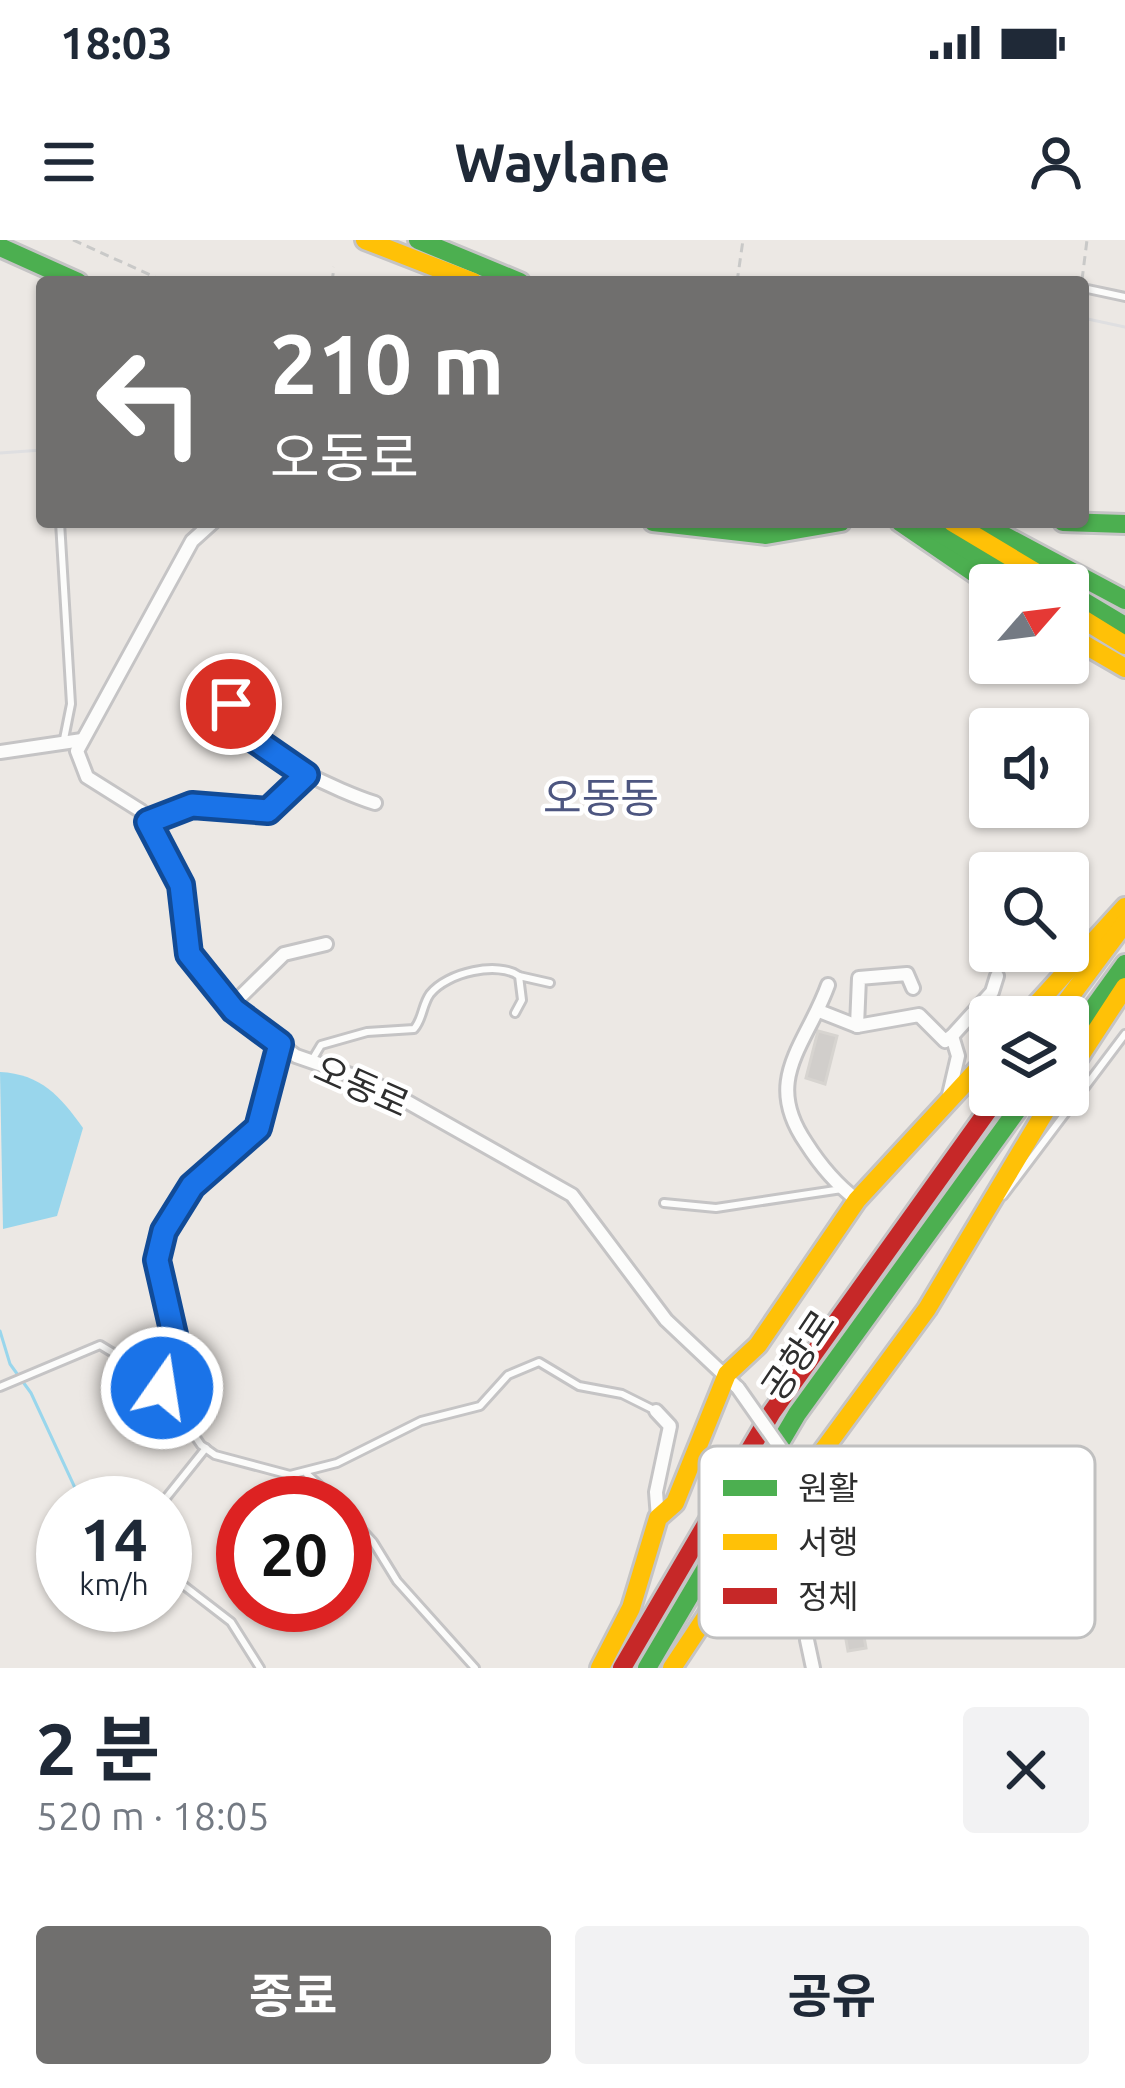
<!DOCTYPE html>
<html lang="ko">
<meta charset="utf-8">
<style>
body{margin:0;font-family:Ubuntu,"Noto Sans KR",sans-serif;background:#f2f2f3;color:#1f2937;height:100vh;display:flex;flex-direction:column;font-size:45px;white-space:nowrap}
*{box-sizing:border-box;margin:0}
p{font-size:39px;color:#747a83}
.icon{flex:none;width:66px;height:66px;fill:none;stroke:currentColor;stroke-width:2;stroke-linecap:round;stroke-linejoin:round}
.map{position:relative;height:1428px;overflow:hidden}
.panel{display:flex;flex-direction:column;background:#fff;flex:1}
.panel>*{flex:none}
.hud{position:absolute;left:36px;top:36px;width:1053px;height:252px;border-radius:12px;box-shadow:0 3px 9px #0004;background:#706f6e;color:#fff;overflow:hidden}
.needle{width:78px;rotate:62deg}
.fabs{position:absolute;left:969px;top:324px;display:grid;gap:24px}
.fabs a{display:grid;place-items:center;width:120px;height:120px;border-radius:12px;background:#fff;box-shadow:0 3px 9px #0004;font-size:60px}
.speed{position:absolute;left:36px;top:1236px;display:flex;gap:24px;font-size:60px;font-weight:700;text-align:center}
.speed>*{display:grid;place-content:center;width:156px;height:156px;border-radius:50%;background:#fff;box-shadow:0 3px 9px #0004;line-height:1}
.speed small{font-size:30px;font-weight:400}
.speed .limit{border:18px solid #d22;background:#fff;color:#111}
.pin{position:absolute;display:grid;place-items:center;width:102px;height:102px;color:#fff;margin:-51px;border:6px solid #fff;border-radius:50%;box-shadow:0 3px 12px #0007}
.me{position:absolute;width:132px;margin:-66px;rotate:13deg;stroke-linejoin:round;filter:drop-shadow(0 0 9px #0008)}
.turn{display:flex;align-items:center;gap:42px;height:252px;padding:0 36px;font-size:54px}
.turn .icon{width:156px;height:156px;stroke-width:2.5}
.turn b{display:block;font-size:84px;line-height:102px}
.round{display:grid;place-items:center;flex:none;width:126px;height:126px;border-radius:12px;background:#f2f2f3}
.overview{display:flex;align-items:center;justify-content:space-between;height:204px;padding:0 36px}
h1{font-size:72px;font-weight:700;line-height:90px}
.button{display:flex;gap:24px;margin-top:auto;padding:24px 36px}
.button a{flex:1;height:138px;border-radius:12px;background:#706f6e;color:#fff;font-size:48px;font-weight:700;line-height:138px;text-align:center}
.button a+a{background:#f2f2f3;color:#1f2937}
.status{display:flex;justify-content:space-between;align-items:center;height:84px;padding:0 60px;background:#fff;direction:ltr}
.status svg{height:33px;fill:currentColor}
header{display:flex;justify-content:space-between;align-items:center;height:156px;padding:0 36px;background:#fff;font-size:54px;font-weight:700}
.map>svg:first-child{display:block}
.water{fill:#99d6ec}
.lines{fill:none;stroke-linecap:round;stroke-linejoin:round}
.stream{stroke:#99d6ec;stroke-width:3}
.building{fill:#d1cecb;stroke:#d7d4d0;stroke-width:3}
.lane-casing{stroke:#c5c4c5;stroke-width:12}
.street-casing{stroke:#c5c4c5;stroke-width:18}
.fast-casing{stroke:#c5c4c5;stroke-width:24}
.slow-casing{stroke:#c5c4c5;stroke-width:24}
.jam-casing{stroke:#c5c4c5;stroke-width:24}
.path{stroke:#c9c9c8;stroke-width:3;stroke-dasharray:9 6;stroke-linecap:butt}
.lane{stroke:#fcfcfb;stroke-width:6}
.street{stroke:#fcfcfb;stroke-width:12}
.fast{stroke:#4caf50;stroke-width:18}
.slow{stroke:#ffc107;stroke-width:18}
.jam{stroke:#c62828;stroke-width:18}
.rail{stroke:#dfdfe1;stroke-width:3}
.street-bridge-casing{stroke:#c5c4c5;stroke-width:18;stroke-linecap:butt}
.street-bridge{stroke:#fcfcfb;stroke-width:12}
.route-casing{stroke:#114b97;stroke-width:30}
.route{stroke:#1a73e8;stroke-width:21}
.labels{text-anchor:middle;stroke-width:9;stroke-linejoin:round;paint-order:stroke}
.street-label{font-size:36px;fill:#2e2e2e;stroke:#fff}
.quarter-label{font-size:42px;fill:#4d5680;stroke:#fff}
.key{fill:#fff;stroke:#c0c0c0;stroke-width:3}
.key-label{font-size:33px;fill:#2e2e2e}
</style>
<div class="status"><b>18:03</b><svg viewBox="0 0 49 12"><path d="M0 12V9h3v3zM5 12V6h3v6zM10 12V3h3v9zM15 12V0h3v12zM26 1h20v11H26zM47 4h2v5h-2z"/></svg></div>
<header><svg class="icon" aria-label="menu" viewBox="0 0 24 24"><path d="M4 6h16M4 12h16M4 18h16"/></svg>Waylane<svg class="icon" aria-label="person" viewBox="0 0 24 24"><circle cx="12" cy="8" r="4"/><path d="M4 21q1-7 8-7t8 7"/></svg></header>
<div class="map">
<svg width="1125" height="1428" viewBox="0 0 1125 1428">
<rect width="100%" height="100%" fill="#ece8e4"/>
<!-- water -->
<path class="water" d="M0,832C41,834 60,856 83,888L57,976L3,989Z"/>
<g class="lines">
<!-- stream -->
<path class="stream" d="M0,1091L10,1124L31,1153L82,1263"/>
</g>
<!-- building -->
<g class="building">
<path d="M818,791L837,796L825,844L806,838Z"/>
<path d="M861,1379L866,1408L848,1411L843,1383Z"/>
</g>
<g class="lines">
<!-- lane casing -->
<g class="lane-casing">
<g id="lane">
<path d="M1083,48L1125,57"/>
<path d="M60,282L71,464L64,499"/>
<path d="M519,736L550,743"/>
<path d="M279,804L258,888L192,946L164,991L159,1039L178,1103L177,1118L161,1138L162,1148L201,1205L215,1215L290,1235L337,1223L421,1181L480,1166L508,1135L539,1122L579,1146L622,1154L656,1171"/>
<path d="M312,820L321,805L367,792L414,789C423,779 422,765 430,754C447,732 499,721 519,736L522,760L515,773"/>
<path d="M1003,956L1125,794"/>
<path d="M664,963L716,968L842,949"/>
<path d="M0,1147L100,1105L161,1142"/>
<path d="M307,1234L338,1263"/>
<path d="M162,1263L206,1208"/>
<path d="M345,1271L373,1302L397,1341L475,1428"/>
<path d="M754,1310L782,1317L801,1378"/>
<path d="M165,1331L231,1382L260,1428"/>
<path d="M50,1346L63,1336"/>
</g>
</g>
<!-- street casing -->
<g class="street-casing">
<g id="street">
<path d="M213,282L192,301L77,511L87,537L141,571L153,589L181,645L189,714L234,770L296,816L374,843L572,955L666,1080L738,1148"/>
<path d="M234,441C232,454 229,467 235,479C248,511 343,553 375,563"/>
<path d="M0,512L82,500"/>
<path d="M148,582L192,565L267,571L306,535"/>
<path d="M828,745C806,806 762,839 806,903C820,925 837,945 857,960"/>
<path d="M230,767L284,714L326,704"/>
<path d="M819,771L857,786L919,775L945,801L952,796L958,816L948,859"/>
<path d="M857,786L859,738L907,734L913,748"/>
<path d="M952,796L992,752L997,736"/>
<path d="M656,1171L670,1186L656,1252L658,1278"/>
<path d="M801,1244L807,1400L813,1428"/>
</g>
</g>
<!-- fast casing -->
<g class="fast-casing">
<g id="fast">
<path d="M418,0L520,42"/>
<path d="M0,7L78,42"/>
<path d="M653,282L766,295L841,282"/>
<path d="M900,282L992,345"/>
<path d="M922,282L1026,345"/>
<path d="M979,282L1125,360"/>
<path d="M1063,282L1125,284"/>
<path d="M1068,352L1125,386"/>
<path d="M1068,803L1125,724"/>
<path d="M647,1428L797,1174L1028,855"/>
</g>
</g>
<!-- slow casing -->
<g class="slow-casing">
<g id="slow">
<path d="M365,0L473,42"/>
<path d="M952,282L1057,345"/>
<path d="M1068,370L1125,405"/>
<path d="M1068,395L1125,428"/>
<path d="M1025,777L1125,667"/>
<path d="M1055,777L1125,683"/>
<path d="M1068,834L1125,747"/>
<path d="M600,1428L631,1368L658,1278L675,1263L727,1134L758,1105L857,960L990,816"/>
<path d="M672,1428L753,1306L927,1069L1055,855"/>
</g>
</g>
<!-- jam casing -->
<g class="jam-casing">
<path id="jam" d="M622,1428L772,1172L999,855"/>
</g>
<!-- path -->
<g class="path">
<path d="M73,0L166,42"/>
<path d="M1082,40L1087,0"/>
<path d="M332,42L334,27"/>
<path d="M737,42L743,0"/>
</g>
<!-- lane -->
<use href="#lane" class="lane"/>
<!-- street -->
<use href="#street" class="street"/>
<!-- fast -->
<use href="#fast" class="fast"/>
<!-- slow -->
<use href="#slow" class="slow"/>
<!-- jam -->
<use href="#jam" class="jam"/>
<!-- rail -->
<g class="rail">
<path d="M1083,78L1125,87"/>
<path d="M0,213L42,210"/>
</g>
<!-- street-bridge casing -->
<g class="street-bridge-casing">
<path id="street-bridge" d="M738,1148L790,1222"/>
</g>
<!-- street-bridge -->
<use href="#street-bridge" class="street-bridge"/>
</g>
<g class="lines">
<!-- route casing -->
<g class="route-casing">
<path id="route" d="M162,1148L161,1138L178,1112L157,1020L164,991L192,946L258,888L280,804L234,770L189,714L181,645L148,582L192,565L268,571L306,535L242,491L231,464"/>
</g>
<!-- route -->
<use href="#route" class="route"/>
</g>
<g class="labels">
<!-- street labels -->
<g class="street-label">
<text transform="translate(362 846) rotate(24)" y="13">오동로</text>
<text transform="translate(798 1115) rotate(-56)" y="13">공항로</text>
</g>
<!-- quarter labels -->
<g class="quarter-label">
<text x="601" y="573">오동동</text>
</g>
</g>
<!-- legend -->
<rect x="699" y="1206" width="396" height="192" rx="18" class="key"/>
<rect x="723" y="1240" width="54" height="16" fill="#4caf50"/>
<rect x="723" y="1294" width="54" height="16" fill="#ffc107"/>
<rect x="723" y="1348" width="54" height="16" fill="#c62828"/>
<g class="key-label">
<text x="798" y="1260">원활</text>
<text x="798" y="1314">서행</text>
<text x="798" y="1368">정체</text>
</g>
</svg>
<div class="fabs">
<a><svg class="needle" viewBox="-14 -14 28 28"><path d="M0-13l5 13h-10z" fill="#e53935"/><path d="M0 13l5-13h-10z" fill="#747a83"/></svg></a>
<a><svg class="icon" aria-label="sound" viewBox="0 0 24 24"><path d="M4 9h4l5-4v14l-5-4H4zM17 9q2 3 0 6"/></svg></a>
<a><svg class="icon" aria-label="search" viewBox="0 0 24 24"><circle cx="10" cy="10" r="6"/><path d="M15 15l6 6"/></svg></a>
<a><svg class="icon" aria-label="layers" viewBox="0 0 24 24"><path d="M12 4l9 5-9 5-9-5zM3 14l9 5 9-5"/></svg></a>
</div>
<div class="speed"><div>14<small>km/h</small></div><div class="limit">20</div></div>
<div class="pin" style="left:231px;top:464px;background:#d93025"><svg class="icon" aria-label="arrive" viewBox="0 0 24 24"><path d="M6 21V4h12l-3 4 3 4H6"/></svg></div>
<svg class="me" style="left:162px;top:1148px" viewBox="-20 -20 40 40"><circle r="17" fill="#1a73e8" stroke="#fff" stroke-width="3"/><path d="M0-11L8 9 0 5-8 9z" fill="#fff"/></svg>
<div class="hud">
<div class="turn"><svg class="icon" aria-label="left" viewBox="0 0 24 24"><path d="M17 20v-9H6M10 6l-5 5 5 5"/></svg><div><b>210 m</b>오동로</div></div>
</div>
</div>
<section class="panel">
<div class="overview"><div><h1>2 분</h1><p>520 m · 18:05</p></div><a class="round"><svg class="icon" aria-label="close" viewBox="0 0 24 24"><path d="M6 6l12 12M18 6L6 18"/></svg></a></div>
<div class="button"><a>종료</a><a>공유</a></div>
</section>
